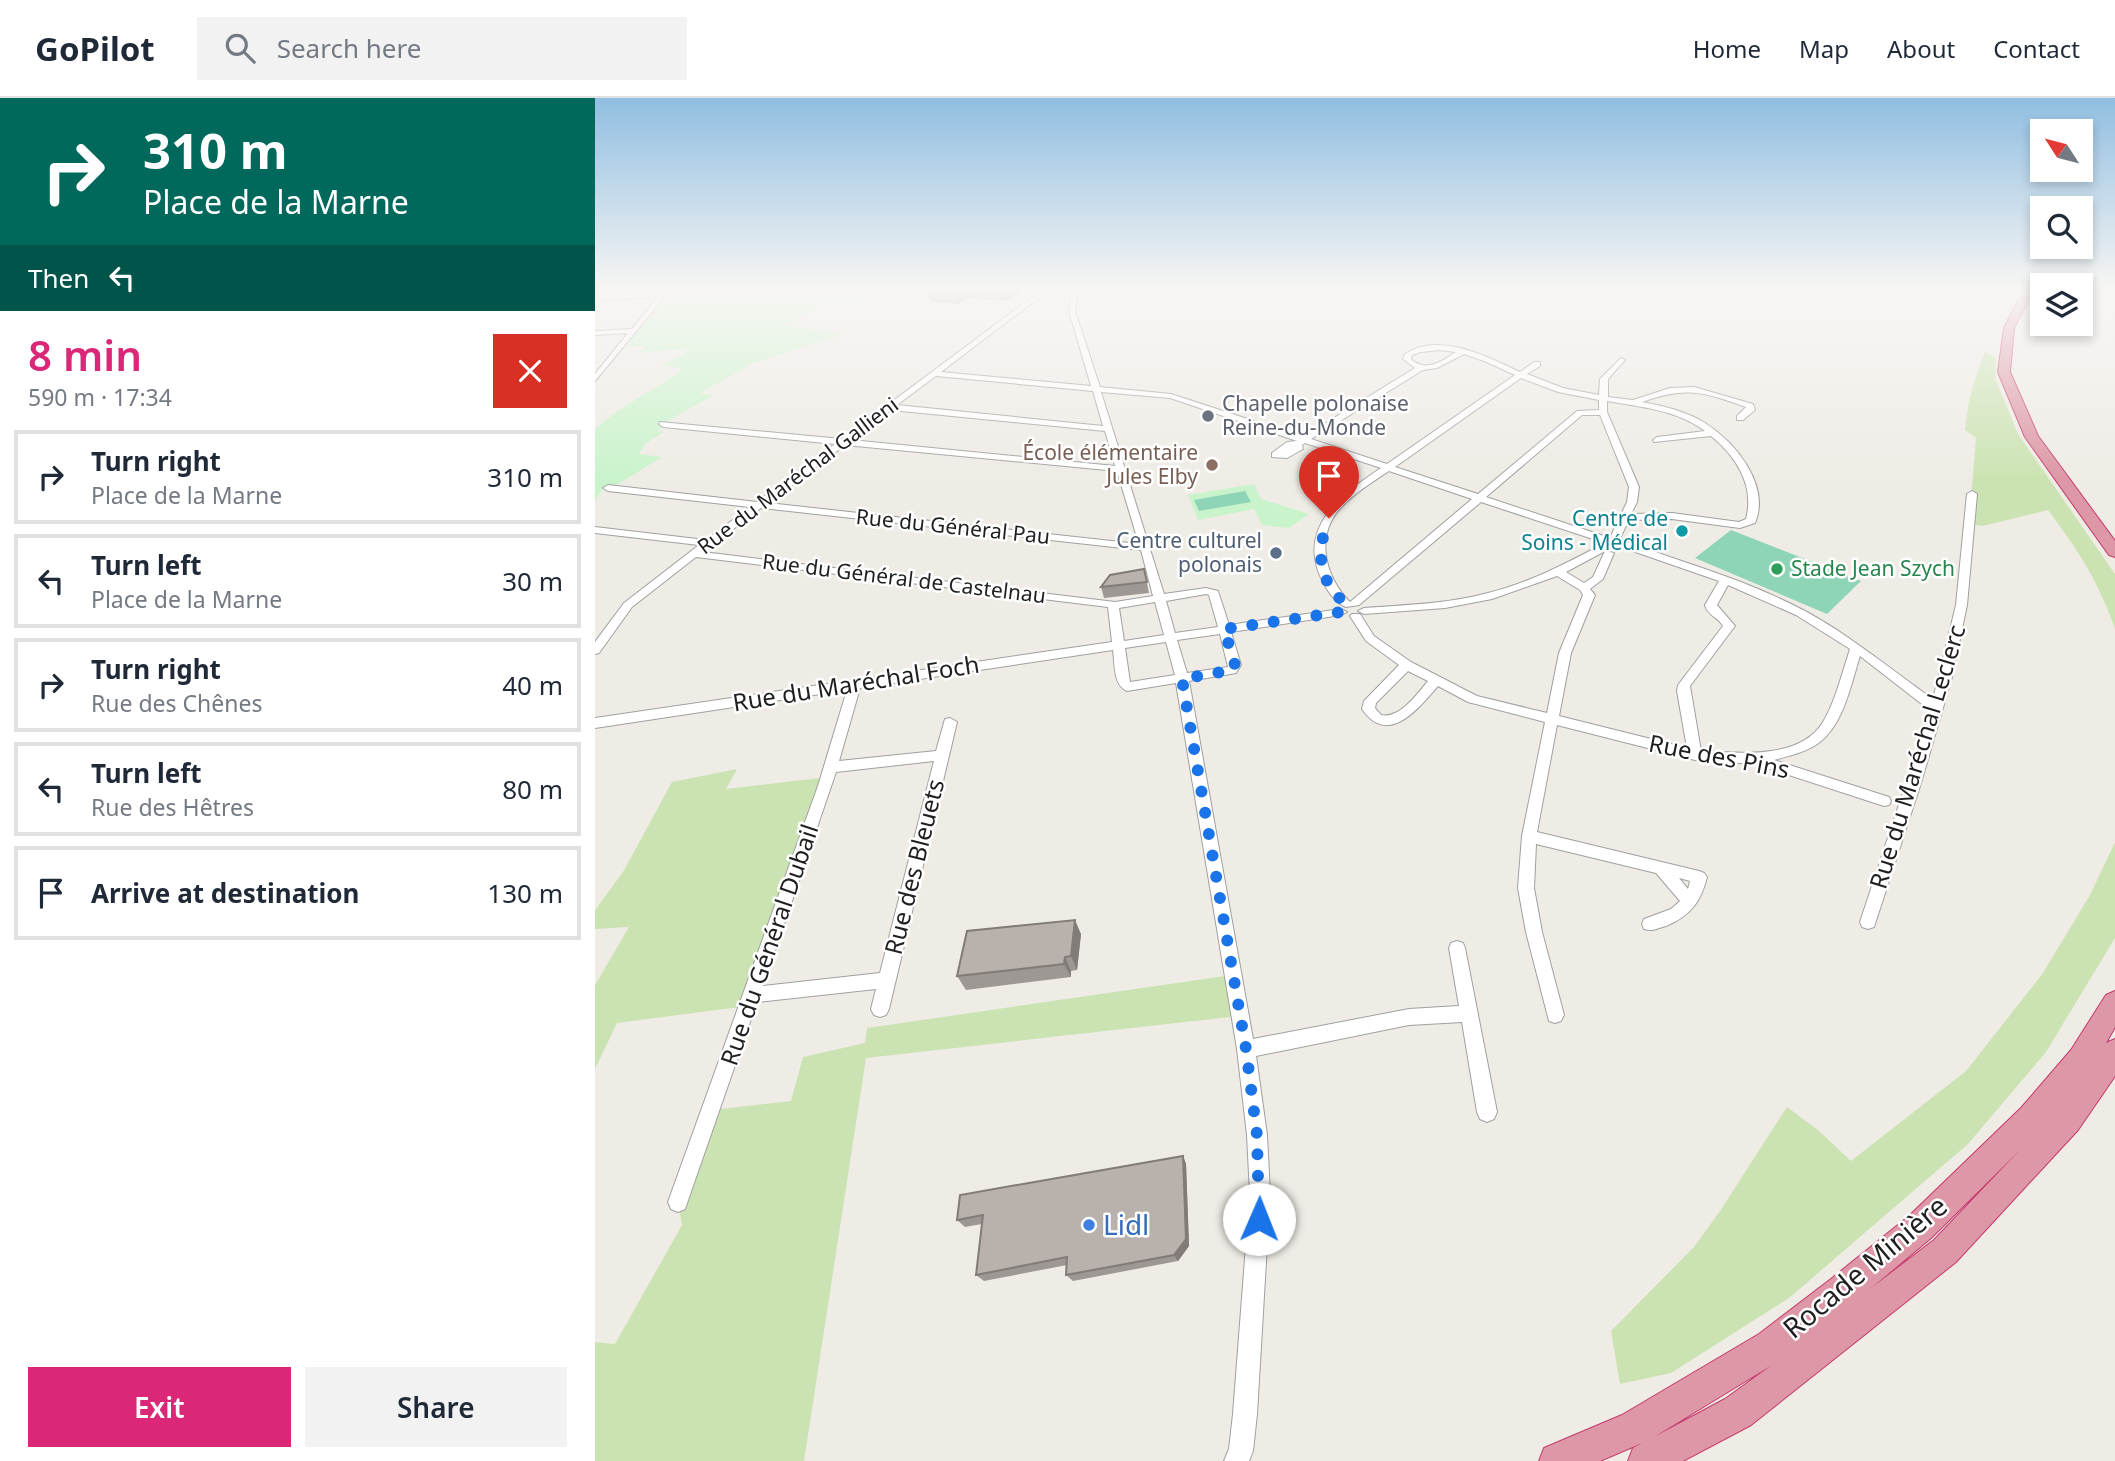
<!DOCTYPE html>
<meta charset="utf-8">
<style>
body{margin:0;font-family:"Noto Sans",sans-serif;background:#f2f2f3;color:#1f2937;height:100vh;display:flex;flex-direction:column;font-size:26px;white-space:nowrap}
*{box-sizing:border-box;margin:0}
p{font-size:23px;color:#747a83}
.icon{flex:none;width:38px;height:38px;fill:none;stroke:currentColor;stroke-width:2;stroke-linecap:round;stroke-linejoin:round}
.map{position:relative;flex:1;overflow:hidden}
.side{display:flex;flex-direction:column;background:#fff;width:595px}
.side>*{flex:none}
.top-card{background:#00695c;color:#fff;overflow:hidden}
.needle{width:46px;rotate:306deg}
.controls{position:absolute;left:1435px;top:21px;display:grid;gap:14px}
.controls a{display:grid;place-items:center;width:63px;height:63px;border-radius:0px;background:#fff;box-shadow:0 4px 10px #0003;font-size:35px}
.pin{position:absolute;display:grid;place-items:center;width:60px;height:60px;color:#fff;margin:-72px -30px;border-radius:50% 50% 50% 0;rotate:-45deg;box-shadow:0 0 7px #0007}
.pin .icon{rotate:45deg}
.me{position:absolute;width:77px;margin:-38px;rotate:1deg;stroke-linejoin:round;filter:drop-shadow(0 0 5px #0008)}
.turn{display:flex;align-items:center;gap:24px;height:147px;padding:0 28px;font-size:32px}
.turn .icon{width:91px;height:91px;stroke-width:2.5}
.turn b{display:block;font-size:49px;line-height:60px}
.then{display:flex;align-items:center;height:66px;padding:0 28px;background:#0003;gap:14px;font-size:26px}
.round{display:grid;place-items:center;flex:none;width:74px;height:74px;border-radius:0px;background:#f2f2f3}
.headline{display:flex;align-items:center;justify-content:space-between;height:119px;padding:0 28px}
h1{font-size:42px;font-weight:600;line-height:52px;color:#db2777}
.button{display:flex;gap:14px;margin-top:auto;padding:14px 28px}
.button a{flex:1;height:80px;border-radius:0px;background:#db2777;color:#fff;font-size:28px;font-weight:600;line-height:80px;text-align:center}
.button a+a{background:#f2f2f3;color:#1f2937}
ul{padding:0;list-style:none}
li{display:flex;align-items:center;gap:21px;height:94px;margin:0 14px 10px;padding:0 14px;border:4px solid #e0e1e3;border-radius:0px}
li div{flex:1}
li b{display:block;font-size:26px}
li em{font-style:normal}
header{display:flex;align-items:center;gap:42px;box-sizing:border-box;height:98px;padding:0 35px;background:#fff;border-bottom:2px solid #e0e1e3}
header strong{font-size:33px}
nav{display:flex;gap:38px;margin-inline-start:auto;font-size:24px}
.search{width:490px;height:63px;background:#f2f2f3;display:flex;align-items:center;gap:18px;box-sizing:border-box;padding:0 24px;border-radius:0px;color:#747a83;font-size:26px}
main{display:flex;flex:1;min-height:0}
.map>svg:first-child{display:block}
.grass{fill:#cbe3b2}
.park{fill:#c9f3cb}
.pitch{fill:#8ed4b7}
.lines{fill:none;stroke-linecap:round;stroke-linejoin:round}
.minor-casing{stroke:#a0a0a0;stroke-width:2}
.highway-casing{stroke:#c63a6d;stroke-width:2}
.minor{fill:#fff;fill-rule:evenodd}
.highway{fill:#dd97a6;fill-rule:evenodd}
.wall{fill:#9e9894}
.shaded-wall{fill:#817c78}
.building{fill:#b8b1ac;stroke:#817c78;stroke-width:2}
.route{stroke:#1a73e8;stroke-width:12;stroke-dasharray:0 21.6}
.worship-dot{fill:#6b7280;stroke:#fff;stroke-width:2.5}
.education-dot{fill:#8d6e63;stroke:#fff;stroke-width:2.5}
.culture-dot{fill:#0f9aa8;stroke:#fff;stroke-width:2.5}
.service-dot{fill:#5c6f8a;stroke:#fff;stroke-width:2.5}
.leisure-dot{fill:#2e9e5b;stroke:#fff;stroke-width:2.5}
.shop-dot{fill:#3f7fe0;stroke:#fff;stroke-width:2.5}
.labels{text-anchor:middle;stroke-width:5;stroke-linejoin:round;paint-order:stroke}
.far-worship-label{font-size:21px;fill:#5b616d;stroke:#fff;text-anchor:start}
.far-education-label{font-size:21px;fill:#785e54;stroke:#fff;text-anchor:end}
.far-street-label{font-size:21px;fill:#1f1f1f;stroke:#fff}
.far-culture-label{font-size:21px;fill:#0d838f;stroke:#fff;text-anchor:end}
.far-service-label{font-size:21px;fill:#4e5e75;stroke:#fff;text-anchor:end}
.far-leisure-label{font-size:21px;fill:#27864d;stroke:#fff;text-anchor:start}
.street-label{font-size:24px;fill:#1f1f1f;stroke:#fff}
.near-shop-label{font-size:28px;fill:#366cbe;stroke:#fff;text-anchor:start}
.near-street-label{font-size:28px;fill:#1f1f1f;stroke:#fff}
</style>
<header>
<strong>GoPilot</strong>
<div class="search"><svg class="icon" aria-label="search" viewBox="0 0 24 24"><circle cx="10" cy="10" r="6"/><path d="M15 15l6 6"/></svg>Search here</div>
<nav><a>Home</a><a>Map</a><a>About</a><a>Contact</a></nav>
</header>
<main>
<section class="side">
<div class="top-card">
<div class="turn"><svg class="icon" aria-label="right" viewBox="0 0 24 24"><path d="M7 20v-9h11M14 6l5 5-5 5"/></svg><div><b>310 m</b>Place de la Marne</div></div>
<div class="then">Then<svg class="icon" aria-label="left" viewBox="0 0 24 24"><path d="M17 20v-9H6M10 6l-5 5 5 5"/></svg></div>
</div>
<div class="headline"><div><h1>8 min</h1><p>590 m · 17:34</p></div><a class="round" style="background:#d93025;color:#fff"><svg class="icon" aria-label="close" viewBox="0 0 24 24"><path d="M6 6l12 12M18 6L6 18"/></svg></a></div>
<ul>
<li><svg class="icon" aria-label="right" viewBox="0 0 24 24"><path d="M7 20v-9h11M14 6l5 5-5 5"/></svg><div><b>Turn right</b><p>Place de la Marne</p></div><em>310 m</em></li>
<li><svg class="icon" aria-label="left" viewBox="0 0 24 24"><path d="M17 20v-9H6M10 6l-5 5 5 5"/></svg><div><b>Turn left</b><p>Place de la Marne</p></div><em>30 m</em></li>
<li><svg class="icon" aria-label="right" viewBox="0 0 24 24"><path d="M7 20v-9h11M14 6l5 5-5 5"/></svg><div><b>Turn right</b><p>Rue des Chênes</p></div><em>40 m</em></li>
<li><svg class="icon" aria-label="left" viewBox="0 0 24 24"><path d="M17 20v-9H6M10 6l-5 5 5 5"/></svg><div><b>Turn left</b><p>Rue des Hêtres</p></div><em>80 m</em></li>
<li><svg class="icon" aria-label="arrive" viewBox="0 0 24 24"><path d="M6 21V4h12l-3 4 3 4H6"/></svg><div><b>Arrive at destination</b></div><em>130 m</em></li>
</ul>
<div class="button"><a>Exit</a><a>Share</a></div>
</section>
<div class="map">
<svg width="1520" height="1363" viewBox="0 0 1520 1363">
<rect width="100%" height="100%" fill="#efece6"/>
<!-- grass -->
<g class="grass">
<path d="M1390,254L1401,260L1400,280L1423,336L1520,476V531C1503,482 1484,454 1453,412L1387,428L1374,426L1381,340L1370,332C1372,304 1380,279 1390,254Z"/>
<path d="M142,671L131,691L233,679L153,908L22,925L0,971V887L34,829L0,831V812L28,774L77,684Z"/>
<path d="M1520,744V840L1451,954L1373,1046L1194,1200L1076,1275L1025,1286L1016,1233L1099,1149L1125,1113L1192,1009L1224,1033L1256,1063L1371,973L1448,875L1495,797Z"/>
<path d="M637,877L644,918L271,960L209,1363H0V1244L20,1246L87,1127L83,1104L117,1012L196,1003L208,959L270,945L272,930Z"/>
</g>
<!-- park -->
<g class="park">
<path d="M77,191H304L262,206L227,207L189,227L248,236L159,265L105,295L119,297L69,325L72,326L62,333L69,334L50,346L44,356L67,359L20,388L10,387L0,403V331L21,314L82,276L86,270L65,268L92,254L91,250L44,255L50,248L31,249Z"/>
<path d="M659,386L666,401L714,416L694,430L667,427L659,411L603,422L593,397Z"/>
</g>
<!-- pitch -->
<g class="pitch">
<path d="M650,393L656,404L604,413L599,402Z"/>
<path d="M1136,432L1266,483L1232,516L1100,460Z"/>
</g>
<g class="lines">
<!-- minor casing -->
<g class="minor-casing">
<g id="minor">
<path d="M70,191H76L0,283V276L33,235L0,237V233L37,231L63,199L0,202V198L66,195Z"/>
<path d="M448,191H455L346,274L496,288L474,213L477,191H483L480,213L505,289L576,296L708,339L820,270L808,261L810,256C844,233 893,259 925,274L939,264H945V268L932,276L968,290L1004,297L1005,281L1026,260L1030,262L1013,281V299L1038,302L1075,290L1099,289L1158,306L1160,312L1148,322H1142V318L1151,309C1108,294 1092,288 1047,304C1068,308 1091,313 1110,325C1140,344 1176,387 1160,425L1145,430L1077,421L1034,422L1025,440H1017L1016,438L1032,404L1034,389L1005,317H987L891,399L1012,439V443H1004L886,404L764,507L751,509C740,505 732,492 727,482C701,429 747,396 786,370L710,345L707,347L708,351L692,360L677,359V355L692,344L702,343L575,300L506,294L569,496L611,490L623,493L634,527L746,511L752,514L746,517L636,534L646,567L641,575L594,583L658,941L814,911L864,908L854,850L856,845L862,843L868,845L870,850L902,1014L899,1021L892,1024L885,1021L882,1014L867,924L814,927L661,958L672,1037L675,1096L662,1316L658,1353L654,1363H629L634,1351L638,1316L655,1096L652,1037L642,951L581,585L532,593C518,587 520,566 518,552L265,590L244,663L341,653L350,621L355,620L362,624L294,911L291,917L285,919L279,917L276,911L281,891L162,904L90,1111L83,1114L76,1111L73,1104L223,688L252,592L0,630V620L517,544L513,509L101,459L37,509L4,555L0,556V544L29,505L104,447L0,435V429L111,442L155,409L13,393L8,390L13,387L162,404L240,346L68,329L64,326L65,324L247,341ZM843,252L861,254C847,263 831,275 816,261L817,257L826,254ZM869,256L889,263L920,277L792,366L716,341L828,272L842,270ZM341,278L498,293L508,328L302,307ZM926,280L963,294L1004,302V312L982,313L883,396L800,369ZM1012,303C1046,309 1082,312 1110,333L1062,339L1058,342L1059,344L1116,338C1141,358 1160,388 1151,421L1144,424L1077,415L1036,416L1042,404L1044,389L1012,314ZM296,312L510,333L520,368L256,342ZM250,347L522,373L544,446L173,405ZM794,373L877,401L755,504C732,481 720,443 742,414C756,397 776,385 794,373ZM166,410L546,452L558,498L520,504L108,454ZM611,496L614,497L623,529L580,535L571,503ZM560,504L569,537L529,543L524,510ZM625,536L633,569L592,575L582,542ZM571,544L580,577L535,584L530,550ZM339,663L285,875L168,888L241,674Z"/>
<path d="M1377,393L1382,396L1372,507L1357,579L1326,685L1279,829L1273,831L1267,829L1265,824L1336,610L1328,607L1265,558C1256,586 1249,625 1225,644C1212,654 1194,658 1179,662L1294,699L1296,703L1294,707L1289,708L1160,666L1100,662L962,627L942,734L1104,773L1109,775L1112,779C1106,804 1095,818 1071,828C1063,830 1057,834 1049,831L1047,826L1049,821L1076,811L1085,803L1061,775L941,746L939,790L947,834L969,917L966,923L960,925L954,923L931,834L923,790L927,738L950,624L873,604L843,588C823,611 793,649 767,611L769,603L804,567L771,543L755,518L757,516H765L779,538L816,564L882,598L952,615L964,555L988,497L985,492L962,478L897,501L850,510L769,516L763,513L769,510C810,507 853,506 893,495C934,485 972,465 1008,446H1016L1017,448L1011,453L1019,455L1008,481L995,491L1000,497L976,555L964,618L1092,650L1082,593L1083,587L1128,528C1123,519 1112,517 1110,507L1124,483L1026,449V445H1034C1093,466 1154,483 1210,513C1256,538 1295,571 1338,601L1361,507L1372,396ZM1010,453L998,479L989,485L971,474ZM1133,487L1201,517L1255,551C1247,575 1241,602 1228,624C1205,662 1144,655 1106,653L1095,588L1140,528L1122,507ZM813,573L833,583C822,596 805,621 786,617L780,610L781,605ZM1084,780L1095,783L1093,791Z"/>
</g>
</g>
<!-- highway casing -->
<g class="highway-casing">
<g id="highway">
<path d="M1429,191H1439L1419,230L1415,274L1443,338L1520,443V459L1514,457L1430,339L1403,274L1409,230Z"/>
<path d="M1520,893V929L1511,945L1520,941V978L1483,1032L1361,1164L1156,1327L1088,1363H1033L1038,1350L1047,1345L1005,1363H944L949,1350L1027,1317L1164,1236L1236,1181L1314,1118L1426,1010L1476,952L1511,897ZM1425,1052L1339,1142L1275,1191L1336,1140ZM1177,1267L1130,1301L1059,1339Z"/>
</g>
</g>
<!-- minor -->
<use href="#minor" class="minor"/>
<!-- highway -->
<use href="#highway" class="highway"/>
</g>
<!-- wall -->
<g class="wall">
<path d="M342,191H431L411,203L373,200L363,206L336,204L334,196Z"/>
<path d="M549,471L554,495L509,500L506,489Z"/>
<path d="M486,836L482,872L476,873V879L371,892L362,878Z"/>
<path d="M588,1058L591,1066L594,1148L583,1163L478,1183L471,1177L472,1167L389,1183L381,1177L387,1126L370,1129L362,1122Z"/>
</g>
<!-- shaded-wall -->
<g class="shaded-wall">
<path d="M416,191H431L411,203L408,195Z"/>
<path d="M370,192L373,200L363,206L361,198Z"/>
<path d="M480,822L486,836L482,872L476,858Z"/>
<path d="M470,859L476,873V879L469,866Z"/>
<path d="M588,1058L591,1066L594,1148L583,1163L579,1157Z"/>
</g>
<!-- building -->
<g class="building">
<path d="M342,191H416L408,195L370,192L361,198L334,196Z"/>
<path d="M549,471L552,484L506,489L515,477Z"/>
<path d="M480,822L476,858L470,859L469,866L362,878L372,833Z"/>
<path d="M588,1058L591,1141L579,1157L471,1177L472,1159L381,1177L388,1117L362,1122L365,1097Z"/>
</g>
<!-- sky -->
<linearGradient id="sky" x2="0" y2="1"><stop stop-color="#90bee1"/><stop offset="0.5" stop-color="#f8f6f4"/><stop offset="1" stop-color="#f8f6f4" stop-opacity="0"/></linearGradient>
<rect width="1520" height="382" fill="url(#sky)"/>
<g class="lines">
<!-- route -->
<path class="route" d="M664,1121L662,1037L651,951L587,581L638,572L640,567L629,531L746,514L751,506C722,482 721,453 734,420"/>
</g>
<!-- markers -->
<circle class="worship-dot" cx="613" cy="318" r="7"/>
<circle class="education-dot" cx="617" cy="367" r="7"/>
<circle class="culture-dot" cx="1087" cy="433" r="7"/>
<circle class="service-dot" cx="681" cy="455" r="7"/>
<circle class="leisure-dot" cx="1182" cy="471" r="7"/>
<circle class="shop-dot" cx="494" cy="1127" r="7"/>
<g class="labels">
<!-- far-worship labels -->
<g class="far-worship-label">
<text x="627" y="313">Chapelle polonaise<tspan x="627" dy="24">Reine-du-Monde</tspan></text>
</g>
<!-- far-education labels -->
<g class="far-education-label">
<text x="603" y="362">École élémentaire<tspan x="603" dy="24">Jules Elby</tspan></text>
</g>
<!-- far-street labels -->
<g class="far-street-label">
<text transform="translate(203 378) rotate(-37)" y="7">Rue du Maréchal Gallieni</text>
<text transform="translate(358 429) rotate(6)" y="7">Rue du Général Pau</text>
<text transform="translate(309 481) rotate(7)" y="7">Rue du Général de Castelnau</text>
</g>
<!-- far-culture labels -->
<g class="far-culture-label">
<text x="1073" y="428">Centre de<tspan x="1073" dy="24">Soins - Médical</tspan></text>
</g>
<!-- far-service labels -->
<g class="far-service-label">
<text x="667" y="450">Centre culturel<tspan x="667" dy="24">polonais</tspan></text>
</g>
<!-- far-leisure labels -->
<g class="far-leisure-label">
<text x="1196" y="478">Stade Jean Szych</text>
</g>
<!-- street labels -->
<g class="street-label">
<text transform="translate(261 586) rotate(-9)" y="8">Rue du Maréchal Foch</text>
<text transform="translate(1124 659) rotate(11)" y="8">Rue des Pins</text>
<text transform="translate(1323 659) rotate(-73)" y="8">Rue du Maréchal Leclerc</text>
<text transform="translate(320 769) rotate(-76)" y="8">Rue des Bleuets</text>
<text transform="translate(175 847) rotate(-71)" y="8">Rue du Général Dubail</text>
</g>
<!-- near-shop labels -->
<g class="near-shop-label">
<text x="508" y="1137">Lidl</text>
</g>
<!-- near-street labels -->
<g class="near-street-label">
<text transform="translate(1270 1169) rotate(-40)" y="10">Rocade Minière</text>
</g>
</g>
</svg>
<div class="controls">
<a><svg class="needle" viewBox="-14 -14 28 28"><path d="M0-13l5 13h-10z" fill="#e53935"/><path d="M0 13l5-13h-10z" fill="#747a83"/></svg></a>
<a><svg class="icon" aria-label="search" viewBox="0 0 24 24"><circle cx="10" cy="10" r="6"/><path d="M15 15l6 6"/></svg></a>
<a><svg class="icon" aria-label="layers" viewBox="0 0 24 24"><path d="M12 4l9 5-9 5-9-5zM3 14l9 5 9-5"/></svg></a>
</div>
<div class="pin" style="left:734px;top:420px;background:#d93025"><svg class="icon" aria-label="arrive" viewBox="0 0 24 24"><path d="M6 21V4h12l-3 4 3 4H6"/></svg></div>
<svg class="me" style="left:664px;top:1121px" viewBox="-20 -20 40 40"><circle r="19" fill="#fff"/><path d="M0-13L10 11 0 6-10 11z" fill="#1a73e8"/></svg>
</div>
</main>
